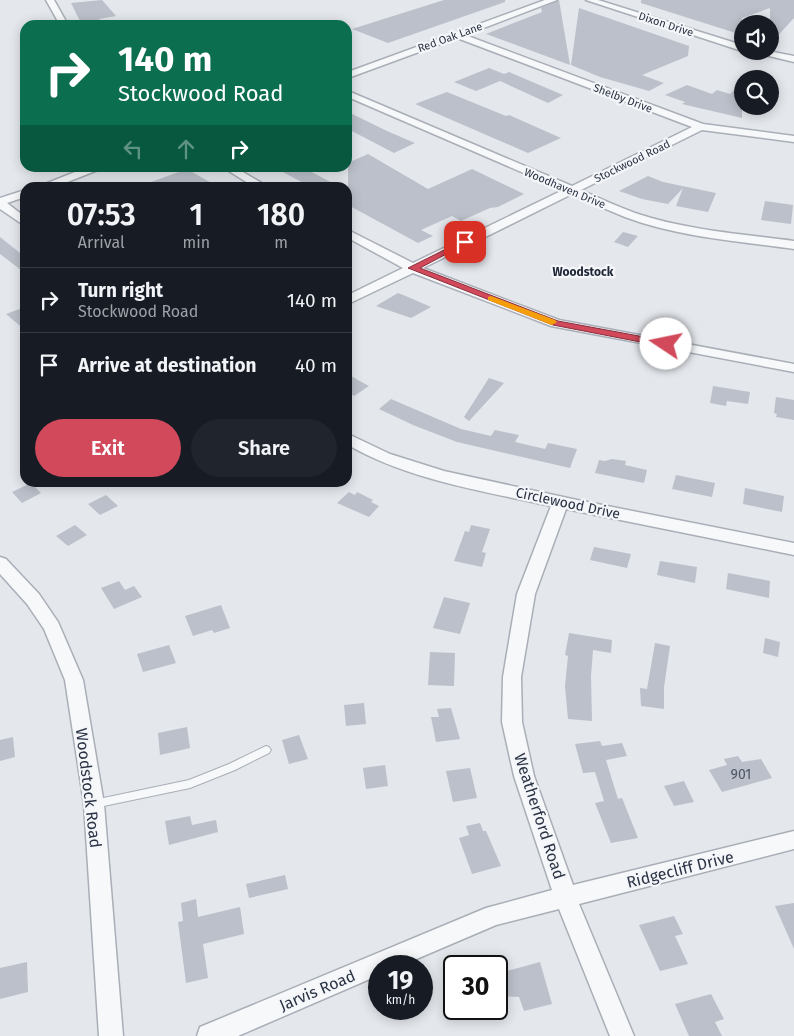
<!DOCTYPE html>
<style>
body{margin:0;font-family:"Fira Sans",sans-serif;background:#20242c;color:#f1f3f6;height:100vh;display:flex;flex-direction:column;font-size:19px;white-space:nowrap}
*{box-sizing:border-box;margin:0}
p{font-size:16px;color:#9ea1a6}
.icon{flex:none;width:28px;height:28px;fill:none;stroke:currentColor;stroke-width:2;stroke-linecap:round;stroke-linejoin:round}
.map{position:relative;flex:1;overflow:hidden}
.panel{position:absolute;left:20px;top:182px;width:332px;height:305px;display:flex;flex-direction:column;background:#171b24;border-radius:15px;box-shadow:0 2px 12px #0003}
.panel>*{flex:none}
.guide{position:absolute;left:20px;top:20px;width:332px;height:152px;border-radius:15px;box-shadow:0 2px 12px #0003;background:#0b6e4f;color:#fff;overflow:hidden}
.fabs{position:absolute;left:734px;top:15px;display:grid;gap:10px}
.fabs a{display:grid;place-items:center;width:45px;height:45px;border-radius:50%;background:#171b24;box-shadow:0 2px 12px #0003;font-size:25px}
.speed{position:absolute;left:368px;top:955px;display:flex;gap:10px;font-size:25px;font-weight:700;text-align:center}
.speed>*{display:grid;place-content:center;width:65px;height:65px;border-radius:50%;background:#171b24;box-shadow:0 2px 12px #0003;line-height:1}
.speed small{font-size:12px;font-weight:400}
.speed .limit{border:2px solid #111;border-radius:8px;background:#fff;color:#111}
.pin{position:absolute;display:grid;place-items:center;width:42px;height:42px;color:#fff;margin:-21px;border-radius:10px;box-shadow:0 2px 8px #0006}
.me{position:absolute;width:55px;margin:-28px;rotate:281deg;stroke-linejoin:round;filter:drop-shadow(0 0 4px #0008)}
.turn{display:flex;align-items:center;gap:18px;height:105px;padding:0 15px;font-size:22px}
.turn .icon{width:65px;height:65px;stroke-width:2.5}
.turn b{display:block;font-size:35px;line-height:42px}
.lanes{display:flex;align-items:center;height:48px;padding:0 15px;background:#0003;justify-content:center;gap:25px;direction:ltr}
.lanes .off{opacity:.35}
.eta{display:flex;justify-content:space-evenly;align-items:center;height:85px;text-align:center}
.eta b{font-size:30px;font-weight:600;line-height:35px}
.action{display:flex;gap:10px;margin-top:auto;padding:10px 15px}
.action a{flex:1;height:58px;border-radius:30px;background:#d1495b;color:#fff;font-size:20px;font-weight:600;line-height:58px;text-align:center}
.action a+a{background:#20242c;color:#f1f3f6}
ul{padding:0;list-style:none}
li{display:flex;align-items:center;gap:15px;height:65px;padding:0 15px;border-top:1px solid #363941}
li div{flex:1}
li b{display:block;font-size:19px}
li em{font-style:normal}
.map>svg:first-child{display:block}
.building{fill:#bbc0ca}
.lines{fill:none;stroke-linecap:round;stroke-linejoin:round}
.service-casing{stroke:#a9aeb7;stroke-width:2}
.minor-casing{stroke:#a9aeb7;stroke-width:3}
.service{fill:#f7f8fa;fill-rule:evenodd}
.minor{fill:#f7f8fa;fill-rule:evenodd}
.route{fill:#d1495b;stroke:#882f3b}
.slow{fill:#f59e0b}
.labels{text-anchor:middle;stroke-width:4.5;stroke-linejoin:round;paint-order:stroke}
.far-street-label{font-size:11px;fill:#2b3445;stroke:#f4f6f9}
.far-neighbourhood-label{font-size:12px;font-weight:bold;fill:#1d2536;stroke:#f4f6f9}
.street-label{font-size:14px;fill:#2b3445;stroke:#f4f6f9}
.near-number-label{font-size:14px;fill:#4f5766}
.near-street-label{font-size:16px;fill:#2b3445;stroke:#f4f6f9}
</style>
<div class="map">
<svg width="794" height="1036" viewBox="0 0 794 1036">
<rect width="100%" height="100%" fill="#e4e7ec"/>
<!-- building -->
<g class="building">
<path d="M102,0L116,16L99,19L100,20L95,21L97,25H82L71,3Z"/>
<path d="M444,0H505V2L388,43L352,29Z"/>
<path d="M559,0L570,65L486,34L542,12L541,8Z"/>
<path d="M641,0H794V18L770,44V8L742,18V35L641,3Z"/>
<path d="M579,8L689,46L688,56L642,75L664,83L649,91L600,77L571,65Z"/>
<path d="M489,68L504,74L509,72L563,95L548,103L500,81L476,91L454,82Z"/>
<path d="M742,82V118L682,104L685,102L665,95L687,85L712,94L717,90L730,94Z"/>
<path d="M447,92L506,116L509,115L561,138L528,153L415,104Z"/>
<path d="M348,112L387,131L415,143L394,153L348,129Z"/>
<path d="M368,154L428,189L472,169L524,194L498,207L490,208L461,221L452,216L421,230L433,236L418,243L348,205V163Z"/>
<path d="M275,168H304L342,188H313Z"/>
<path d="M187,169L220,188H140V186Z"/>
<path d="M648,176L663,182L716,193L708,212L676,206L683,188L668,204L642,199L619,191Z"/>
<path d="M765,201L793,205L791,224L761,220Z"/>
<path d="M623,232L638,236L628,247L614,242Z"/>
<path d="M0,237L25,257V273L0,254Z"/>
<path d="M398,293L408,297L431,307L411,318L376,306Z"/>
<path d="M25,307V330L6,314Z"/>
<path d="M348,374L358,380L369,386L354,396L348,392Z"/>
<path d="M489,378L504,383L469,421L464,417Z"/>
<path d="M713,386L750,392L748,404L727,401L726,406L710,403Z"/>
<path d="M776,397L794,400V420L776,417L777,414L774,413Z"/>
<path d="M391,399L461,429L491,436L495,430L519,435L515,442L545,449L548,443L577,449L570,468L457,442L413,425L379,409Z"/>
<path d="M612,459L626,461L625,465L647,470L644,483L595,473L599,460L605,461Z"/>
<path d="M676,475L715,483L712,497L672,489Z"/>
<path d="M31,483L41,493L22,503L12,492Z"/>
<path d="M745,488L784,496L782,512L743,504Z"/>
<path d="M349,492L355,495L357,492L373,500L371,502L379,506L369,517L337,503Z"/>
<path d="M106,495L118,506L100,515L88,504Z"/>
<path d="M75,525L87,535L68,546L56,536Z"/>
<path d="M471,525L490,529L482,552L486,553L482,567L454,561L465,531L469,532Z"/>
<path d="M594,547L631,554L627,568L590,560Z"/>
<path d="M660,561L697,567L695,583L657,575Z"/>
<path d="M728,573L770,581L769,598L726,589Z"/>
<path d="M119,581L125,590L134,586L142,597L114,609L101,588Z"/>
<path d="M444,597L470,603L460,634L433,628Z"/>
<path d="M221,605L230,628L214,633L212,630L193,636L185,616Z"/>
<path d="M569,633L612,640L611,653L593,650L591,676L592,721L568,719L565,686L568,656L565,655Z"/>
<path d="M765,638L780,642L778,657L763,653Z"/>
<path d="M655,643L670,646L664,687V709L641,706L640,688L647,689Z"/>
<path d="M169,645L176,663L143,672L137,654Z"/>
<path d="M430,652L455,653L454,686L428,685Z"/>
<path d="M364,703L366,724L346,726L344,705Z"/>
<path d="M451,708L460,739L436,742L431,717H439L437,709Z"/>
<path d="M187,727L190,748L160,755L158,733Z"/>
<path d="M299,735L308,759L289,764L282,740Z"/>
<path d="M13,737L15,757L0,761V740Z"/>
<path d="M600,741L602,746L622,743L627,756L606,760L618,799L622,798L638,838L611,843L595,803L604,801L595,772L583,773L575,744Z"/>
<path d="M738,756L742,762L761,759L772,778L722,792L709,770L727,765L724,759Z"/>
<path d="M385,765L388,786L366,789L363,768Z"/>
<path d="M470,768L477,798L453,802L446,771Z"/>
<path d="M684,781L694,802L674,806L664,786Z"/>
<path d="M190,816L192,825L216,820L218,832L169,845L165,821Z"/>
<path d="M480,823L483,831H486L501,866L472,874L459,838L469,835L466,826Z"/>
<path d="M285,875L288,889L249,898L246,884Z"/>
<path d="M196,899L198,917L240,907L244,934L203,944L208,978L186,983L178,922L183,921L181,903Z"/>
<path d="M794,903V949L775,906Z"/>
<path d="M674,916L683,934L675,936L688,964L660,971L639,925Z"/>
<path d="M27,962L28,992L0,999V968Z"/>
<path d="M540,962L552,1004L524,1011L519,997L499,996L496,987V974Z"/>
<path d="M711,994L724,1019L715,1022L722,1036H689L675,1004Z"/>
</g>
<g class="lines">
<!-- service casing -->
<g class="service-casing">
<path id="service" d="M266,746L269,747L271,750L269,753L235,770L190,788L94,808L91,807L89,804L91,801L94,800L189,780L229,764Z"/>
</g>
<!-- minor casing -->
<g class="minor-casing">
<g id="minor">
<path d="M46,0H54L68,25H60Z"/>
<path d="M545,0H557L465,35L703,124L794,136V142L702,130L581,190C599,198 616,206 635,213C685,230 741,234 794,241V249C738,241 678,237 625,217C607,210 590,202 572,194L423,268L559,320L794,364V372L551,326L413,273L348,304V295L403,268L348,238V230L413,263L563,190L348,97V91L572,186L692,127L457,38L348,78V72Z"/>
<path d="M586,0H598L742,45V51Z"/>
<path d="M748,51H768L794,56V62Z"/>
<path d="M85,168H99L98,170L52,188H35Z"/>
<path d="M224,168H236L270,188H256Z"/>
<path d="M25,190V197L7,203L25,217V226L0,209V198Z"/>
<path d="M348,434L390,454L444,471L577,500L794,543V555L566,509L535,594L521,677L522,722L534,776L573,885L794,831V849L579,904L634,1036H610L559,909L496,925L400,966H379V975L238,1036H197L200,1027L486,908L552,890L514,776L502,722L503,677L517,594L551,506C483,491 409,480 348,445Z"/>
<path d="M0,557L6,559L39,594L58,622L83,680L104,804L123,1036H99L84,804L65,680L44,629L27,604L0,574Z"/>
</g>
</g>
<!-- service -->
<use href="#service" class="service"/>
<!-- minor -->
<use href="#minor" class="minor"/>
</g>
<!-- route -->
<path class="route" d="M462,241L469,242L420,268L558,321L666,341L671,344L666,347L553,325L408,268Z"/>
<!-- slow -->
<path class="slow" d="M491,296L555,320L557,322L552,325L549,324L488,300V297Z"/>
<g class="labels">
<!-- far-street labels -->
<g class="far-street-label">
<text transform="translate(666 24) rotate(18)" y="4">Dixon Drive</text>
<text transform="translate(450 37) rotate(-20)" y="4">Red Oak Lane</text>
<text transform="translate(623 98) rotate(21)" y="4">Shelby Drive</text>
<text transform="translate(632 161) rotate(-26)" y="4">Stockwood Road</text>
<text transform="translate(565 188) rotate(23)" y="4">Woodhaven Drive</text>
</g>
<!-- far-neighbourhood labels -->
<g class="far-neighbourhood-label">
<text x="583" y="276">Woodstock</text>
</g>
<!-- street labels -->
<g class="street-label">
<text transform="translate(568 503) rotate(12)" y="5">Circlewood Drive</text>
</g>
<!-- near-number labels -->
<g class="near-number-label">
<text x="741" y="779">901</text>
</g>
<!-- near-street labels -->
<g class="near-street-label">
<text transform="translate(89 788) rotate(83)" y="6">Woodstock Road</text>
<text transform="translate(540 816) rotate(72)" y="6">Weatherford Road</text>
<text transform="translate(680 869) rotate(-14)" y="6">Ridgecliff Drive</text>
<text transform="translate(317 990) rotate(-23)" y="6">Jarvis Road</text>
</g>
</g>
</svg>
<div class="fabs">
<a><svg class="icon" aria-label="sound" viewBox="0 0 24 24"><path d="M4 9h4l5-4v14l-5-4H4zM17 9q2 3 0 6"/></svg></a>
<a><svg class="icon" aria-label="search" viewBox="0 0 24 24"><circle cx="10" cy="10" r="6"/><path d="M15 15l6 6"/></svg></a>
</div>
<div class="speed"><div>19<small>km/h</small></div><div class="limit">30</div></div>
<div class="pin" style="left:465px;top:242px;background:#d93025"><svg class="icon" aria-label="arrive" viewBox="0 0 24 24"><path d="M6 21V4h12l-3 4 3 4H6"/></svg></div>
<svg class="me" style="left:666px;top:344px" viewBox="-20 -20 40 40"><circle r="19" fill="#fff"/><path d="M0-13L10 11 0 6-10 11z" fill="#d1495b"/></svg>
<div class="guide">
<div class="turn"><svg class="icon" aria-label="right" viewBox="0 0 24 24"><path d="M7 20v-9h11M14 6l5 5-5 5"/></svg><div><b>140 m</b>Stockwood Road</div></div>
<div class="lanes"><svg class="icon off" aria-label="left" viewBox="0 0 24 24"><path d="M17 20v-9H6M10 6l-5 5 5 5"/></svg><svg class="icon off" aria-label="ahead" viewBox="0 0 24 24"><path d="M12 20V5M6 11l6-6 6 6"/></svg><svg class="icon" aria-label="right" viewBox="0 0 24 24"><path d="M7 20v-9h11M14 6l5 5-5 5"/></svg></div>
</div>
<section class="panel">
<div class="eta">
<div><b>07:53</b><p>Arrival</p></div>
<div><b>1</b><p>min</p></div>
<div><b>180</b><p>m</p></div>
</div>
<ul>
<li><svg class="icon" aria-label="right" viewBox="0 0 24 24"><path d="M7 20v-9h11M14 6l5 5-5 5"/></svg><div><b>Turn right</b><p>Stockwood Road</p></div><em>140 m</em></li>
<li><svg class="icon" aria-label="arrive" viewBox="0 0 24 24"><path d="M6 21V4h12l-3 4 3 4H6"/></svg><div><b>Arrive at destination</b></div><em>40 m</em></li>
</ul>
<div class="action"><a>Exit</a><a>Share</a></div>
</section>
</div>
